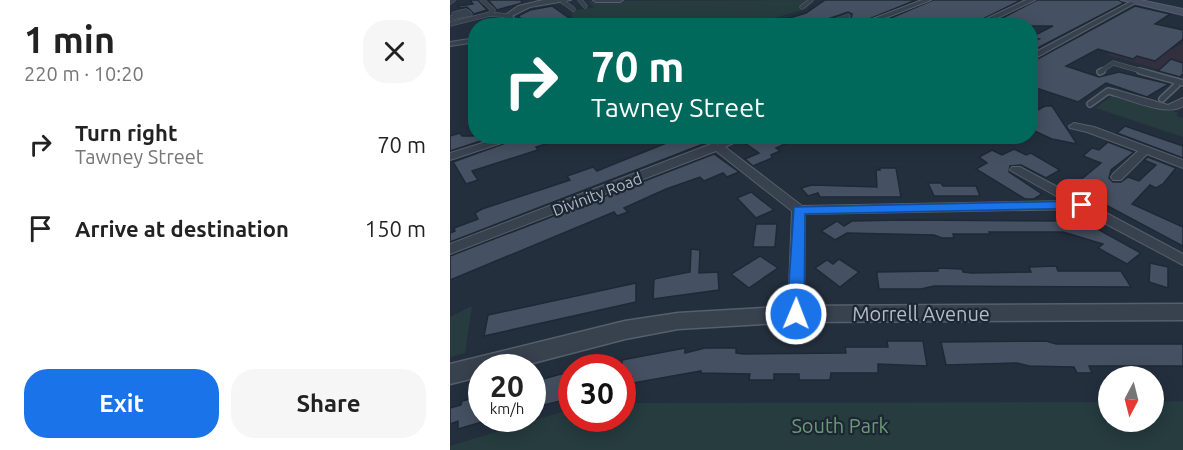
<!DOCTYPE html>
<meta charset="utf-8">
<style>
body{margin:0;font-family:Ubuntu,sans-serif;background:#f6f6f6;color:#222;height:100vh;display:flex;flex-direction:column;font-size:22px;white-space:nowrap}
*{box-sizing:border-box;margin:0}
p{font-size:20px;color:#767676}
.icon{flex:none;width:33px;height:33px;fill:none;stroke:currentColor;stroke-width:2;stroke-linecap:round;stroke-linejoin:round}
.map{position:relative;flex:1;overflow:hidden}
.sheet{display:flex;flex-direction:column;background:#fff;width:450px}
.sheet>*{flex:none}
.guide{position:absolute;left:18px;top:18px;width:570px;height:126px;border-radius:24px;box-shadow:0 3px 15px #0003;background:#00695c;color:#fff;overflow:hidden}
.needle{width:39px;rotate:187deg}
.controls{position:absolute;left:648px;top:366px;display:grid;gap:12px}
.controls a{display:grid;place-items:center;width:66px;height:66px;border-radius:50%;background:#fff;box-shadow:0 3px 15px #0003;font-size:30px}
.speed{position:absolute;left:18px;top:354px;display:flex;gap:12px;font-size:30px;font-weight:700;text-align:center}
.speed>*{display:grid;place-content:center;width:78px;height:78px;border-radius:50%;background:#fff;box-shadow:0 3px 15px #0003;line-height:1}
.speed small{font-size:15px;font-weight:400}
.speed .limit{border:9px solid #d22;background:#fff;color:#111}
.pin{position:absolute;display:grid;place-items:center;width:51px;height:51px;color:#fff;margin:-26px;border-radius:12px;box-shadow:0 3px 9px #0006}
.me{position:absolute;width:66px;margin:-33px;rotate:1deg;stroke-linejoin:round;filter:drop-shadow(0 0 4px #0008)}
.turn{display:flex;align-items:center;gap:21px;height:126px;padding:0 24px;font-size:27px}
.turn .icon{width:78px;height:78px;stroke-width:2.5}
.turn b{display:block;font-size:42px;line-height:51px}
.round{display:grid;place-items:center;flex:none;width:63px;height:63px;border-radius:24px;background:#f6f6f6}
.headline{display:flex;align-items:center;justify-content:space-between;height:102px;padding:0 24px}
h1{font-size:36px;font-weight:700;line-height:45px}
.action{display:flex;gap:12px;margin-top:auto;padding:12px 24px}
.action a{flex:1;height:69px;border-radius:24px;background:#1a73e8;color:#fff;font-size:24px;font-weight:700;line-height:69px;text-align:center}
.action a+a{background:#f6f6f6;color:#222}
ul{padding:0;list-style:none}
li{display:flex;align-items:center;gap:18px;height:84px;padding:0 24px}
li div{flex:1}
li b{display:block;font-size:22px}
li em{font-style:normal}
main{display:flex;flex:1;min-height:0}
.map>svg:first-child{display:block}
.medical{fill:#32303f}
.green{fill:#263c3f}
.building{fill:#455162;stroke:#1f2835;stroke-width:1.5}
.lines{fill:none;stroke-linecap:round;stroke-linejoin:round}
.service-far1-casing{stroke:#565f6c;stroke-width:5}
.service-casing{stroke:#565f6c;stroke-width:8}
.minor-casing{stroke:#565f6c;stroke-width:2}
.tertiary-casing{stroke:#565f6c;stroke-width:3}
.secondary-casing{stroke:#565f6c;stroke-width:2}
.service-far1{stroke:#38414e;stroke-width:4}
.service{stroke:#38414e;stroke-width:5}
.minor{fill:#38414e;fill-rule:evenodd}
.tertiary{fill:#38414e;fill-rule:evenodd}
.secondary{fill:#465061;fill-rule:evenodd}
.route{fill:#1a73e8;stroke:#114b97;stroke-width:1.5}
.labels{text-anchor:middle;stroke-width:4.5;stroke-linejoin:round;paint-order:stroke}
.street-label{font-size:16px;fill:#b4bcc9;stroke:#1d2633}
.near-street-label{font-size:20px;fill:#b4bcc9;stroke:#1d2633}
.near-park-label{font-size:20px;fill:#6b9a76;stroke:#1d2633}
</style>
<main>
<section class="sheet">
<div class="headline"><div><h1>1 min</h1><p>220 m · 10:20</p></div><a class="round"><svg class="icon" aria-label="close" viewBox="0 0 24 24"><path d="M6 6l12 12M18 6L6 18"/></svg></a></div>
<ul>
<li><svg class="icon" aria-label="right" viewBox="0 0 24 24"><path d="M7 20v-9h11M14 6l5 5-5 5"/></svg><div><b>Turn right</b><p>Tawney Street</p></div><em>70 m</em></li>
<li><svg class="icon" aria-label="arrive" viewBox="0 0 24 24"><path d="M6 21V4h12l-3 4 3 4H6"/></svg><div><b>Arrive at destination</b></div><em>150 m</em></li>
</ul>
<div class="action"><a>Exit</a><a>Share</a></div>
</section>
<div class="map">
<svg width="733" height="450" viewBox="0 0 733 450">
<rect width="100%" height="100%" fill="#242f3e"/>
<!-- medical -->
<path class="medical" d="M683,38L724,49L733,43V76L657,55Z"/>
<!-- green -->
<g class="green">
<path d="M365,0L356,9L300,25L120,26L124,24L121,11L144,7L138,1Z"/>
<path d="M666,93L728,113L726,116L733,118V137L645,108Z"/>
<path d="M22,306L15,353L0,357V317Z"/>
<path d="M733,401V450H0V446L121,409L122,418H172L173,403L658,402V422H704V402Z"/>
</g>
<!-- building -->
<g class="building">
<path d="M20,0H28L37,10L24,14L17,7L10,8L8,6L23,4Z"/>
<path d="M38,0H71L72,3L47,10Z"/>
<path d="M375,0H466L402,26H384L401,19L402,14L398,12L372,21L369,26H323V23L356,13Z"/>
<path d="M483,0H571L519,26H450L438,21L422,26Z"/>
<path d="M587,0H669L674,3L580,52V43L589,39L581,37L603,26H537Z"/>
<path d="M102,6L119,18L103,26H80L68,16L80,10Z"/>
<path d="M685,6L720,14L705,24L733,30V39L705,61L687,56L683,59L648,49L616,66L649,77L669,72L719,84L697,97L656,83L628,102L580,86V63Z"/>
<path d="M721,59L733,63V74L730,77L708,71Z"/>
<path d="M595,106H602L627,144L602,139L580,129L584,112Z"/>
<path d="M675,126L733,146V158L667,133Z"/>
<path d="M10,133L12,136H46L0,151V136Z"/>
<path d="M75,136H112V139L86,147L88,150L22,171L28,180L16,184L3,162Z"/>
<path d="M234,136H274L0,242V233L5,231L4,228L28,219L25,213L32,209L120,180L117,176L143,167L147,171L159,166Z"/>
<path d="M300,136H350L351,137L326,148L330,151L321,155L322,158L303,166L295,159L309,153L292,141Z"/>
<path d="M658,142L684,152L661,170L659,178L663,182H671L678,177L689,181L706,165L694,160L698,157L726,168L713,184L706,188L700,185L682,204L733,227V246L622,187L651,163L633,156L642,148L649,150Z"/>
<path d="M564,149L576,155L581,153L610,170L596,178L571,165L560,166L559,172L592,194L584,199H575L526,169L537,163L529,157L542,150L552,155Z"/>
<path d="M264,154L289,172L277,177L273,173L254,181L250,177L216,189L174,208L178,212L167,216L164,212L0,280V256Z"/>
<path d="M430,168H446L451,197H370L368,193L358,196L351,188L362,185L427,187L426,170H430Z"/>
<path d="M478,183H491L493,186H526L530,196H484Z"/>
<path d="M301,192L324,210L306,218L287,198Z"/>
<path d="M453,220L621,221L644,227L691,253L677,264L648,248L653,244L613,232H539L540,234H503L504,238H492L484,235L397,233L385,240L371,231L387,221L394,226L402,221Z"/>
<path d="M306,224H327L325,247H303Z"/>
<path d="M241,249L250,250L249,273L268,272L269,290L203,299L204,279L240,272Z"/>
<path d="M310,256L328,268L299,288L281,274Z"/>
<path d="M389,259L409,272L390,287L365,268L377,260L383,264Z"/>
<path d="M700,263L718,267V288L699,282Z"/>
<path d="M606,266L608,271H671L681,287L484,286L471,289H429L427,275V272L488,271V268L512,269L513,272L522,273L581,272L579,267Z"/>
<path d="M186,283V302L34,336L38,315Z"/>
<path d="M437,341H473L477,366L428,364V373H381L380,380H349V374H324V380H299L300,374L251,373V371L183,383L182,377L172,380V360L235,348V353L255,348H286V353L294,354L396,353L395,347H438Z"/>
<path d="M596,341L606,344H733V366H639L642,373H627L624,367L579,366L567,363L496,365L491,342Z"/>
<path d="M122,371V398L94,405V408L82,411V382Z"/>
<path d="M32,396V422L8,429V421L0,424V408L11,405L12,401Z"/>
</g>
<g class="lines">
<!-- service-far1 casing -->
<g class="service-far1-casing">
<g id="service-far1">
<path d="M32,0L43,10L40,14L58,16"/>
<path d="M115,0L113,2L123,9"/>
<path d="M130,0L135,6"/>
<path d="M0,2L3,0"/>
<path d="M352,7L361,0"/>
<path d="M0,18L20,14L16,11L4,14"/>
<path d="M0,24L40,14"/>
<path d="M373,25L398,16"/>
<path d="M109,26L121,23"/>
<path d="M650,72L663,63L695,72"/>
</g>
</g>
<!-- service casing -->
<g class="service-casing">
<g id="service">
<path d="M690,71L733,83"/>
<path d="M650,72L652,71"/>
<path d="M712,99L727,85L726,81"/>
<path d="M640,104L658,91L666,93"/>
</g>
</g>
<!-- minor casing -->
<g class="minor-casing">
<g id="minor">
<path d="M93,0H121L80,7L62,16L72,26H64L54,16L68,6Z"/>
<path d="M143,0H173L170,2H146Z"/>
<path d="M472,0H481L415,26H404Z"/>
<path d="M576,0H585L531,26H521Z"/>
<path d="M682,1L687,2L580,61V55Z"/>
<path d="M26,38V42L0,46V42Z"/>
<path d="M666,90L718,105L733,98V106C719,117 679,100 663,95V91Z"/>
<path d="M624,123L644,127L733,160V168L697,154L671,180H663L661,177L663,174L688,151L637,132L620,128L619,126Z"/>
<path d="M55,136H73L0,160V153Z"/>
<path d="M282,136H298L275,147L352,206L615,201L560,170L562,167H570L733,254V265L628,209L355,214L354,314L352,318L346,320L340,318L338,314L342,211L266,151L0,254V244Z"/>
</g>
</g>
<!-- tertiary casing -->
<g class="tertiary-casing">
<path id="tertiary" d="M733,304V320L346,322L228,329L175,339L64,368H32V376L0,384V364L175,321L228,313L346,306Z"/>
</g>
<!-- secondary casing -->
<g class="secondary-casing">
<path id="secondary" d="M671,0H690L733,9V15Z"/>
</g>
<!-- service-far1 -->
<use href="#service-far1" class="service-far1"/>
<!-- service -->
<use href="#service" class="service"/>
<!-- minor -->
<use href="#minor" class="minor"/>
<!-- tertiary -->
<use href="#tertiary" class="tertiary"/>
<!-- secondary -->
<use href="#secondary" class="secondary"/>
</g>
<!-- route -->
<path class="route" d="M632,201L638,205L637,208L355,214L354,314L346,320L337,314L344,207Z"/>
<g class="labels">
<!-- street labels -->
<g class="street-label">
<text transform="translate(147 194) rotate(-21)" y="6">Divinity Road</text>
</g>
<!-- near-street labels -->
<g class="near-street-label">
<text x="471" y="321">Morrell Avenue</text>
</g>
<!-- near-park labels -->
<g class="near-park-label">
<text x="390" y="433">South Park</text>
</g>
</g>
</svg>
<div class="controls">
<a><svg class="needle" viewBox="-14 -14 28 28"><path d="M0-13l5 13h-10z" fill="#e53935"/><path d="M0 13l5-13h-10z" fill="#767676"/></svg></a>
</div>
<div class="speed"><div>20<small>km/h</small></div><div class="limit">30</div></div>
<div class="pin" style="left:632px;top:205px;background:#d93025"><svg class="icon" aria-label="arrive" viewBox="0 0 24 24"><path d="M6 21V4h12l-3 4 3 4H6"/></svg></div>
<svg class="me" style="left:346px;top:314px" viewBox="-20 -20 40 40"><circle r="17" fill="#1a73e8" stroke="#fff" stroke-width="3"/><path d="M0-11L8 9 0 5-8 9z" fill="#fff"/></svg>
<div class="guide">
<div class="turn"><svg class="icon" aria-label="right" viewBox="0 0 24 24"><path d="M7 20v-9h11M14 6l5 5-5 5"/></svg><div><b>70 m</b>Tawney Street</div></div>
</div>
</div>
</main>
